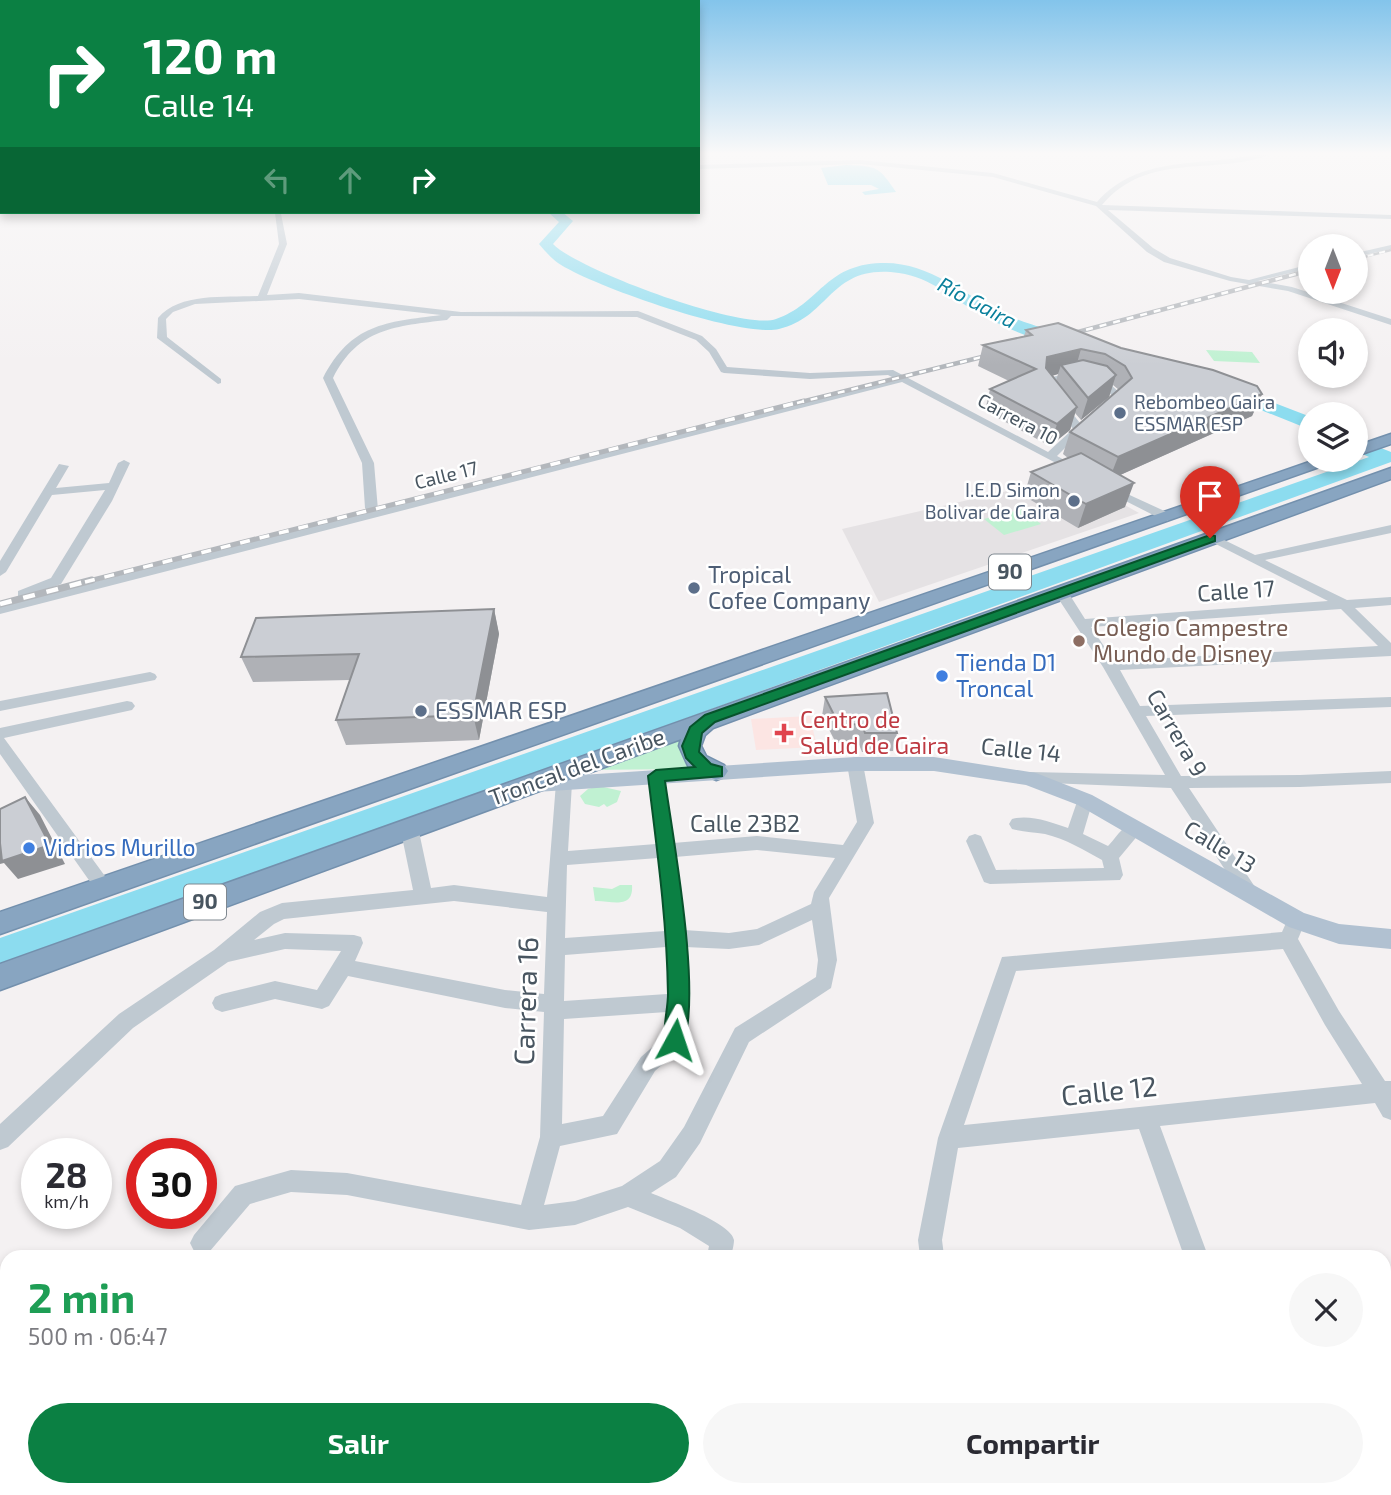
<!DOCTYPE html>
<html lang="es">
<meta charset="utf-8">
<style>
body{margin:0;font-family:"Exo 2",sans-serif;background:#f7f7f7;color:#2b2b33;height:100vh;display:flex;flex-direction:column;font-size:26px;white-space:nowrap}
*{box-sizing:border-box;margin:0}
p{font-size:23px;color:#7c7c81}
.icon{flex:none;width:38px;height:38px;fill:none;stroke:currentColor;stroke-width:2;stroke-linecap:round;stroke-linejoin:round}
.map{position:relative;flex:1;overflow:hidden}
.drawer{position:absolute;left:0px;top:1250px;width:1391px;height:247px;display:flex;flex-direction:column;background:#fff;border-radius:21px 21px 0 0;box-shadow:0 4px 10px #0003}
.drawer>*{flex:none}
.hud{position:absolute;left:0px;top:0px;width:700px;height:214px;box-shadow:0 4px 10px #0003;background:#0b8043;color:#fff;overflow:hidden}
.needle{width:46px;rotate:180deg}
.buttons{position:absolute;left:1298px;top:234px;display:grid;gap:14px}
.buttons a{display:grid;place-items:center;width:70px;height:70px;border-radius:50%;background:#fff;box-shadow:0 4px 10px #0003;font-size:35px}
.speed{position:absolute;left:21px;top:1138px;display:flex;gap:14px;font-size:35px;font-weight:700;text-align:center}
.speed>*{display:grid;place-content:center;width:91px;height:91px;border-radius:50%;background:#fff;box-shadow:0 4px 10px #0003;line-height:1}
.speed small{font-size:18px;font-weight:400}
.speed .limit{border:10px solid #d22;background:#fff;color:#111}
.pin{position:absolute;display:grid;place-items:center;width:60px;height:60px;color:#fff;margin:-72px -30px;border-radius:50% 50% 50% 0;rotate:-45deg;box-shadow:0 0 7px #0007}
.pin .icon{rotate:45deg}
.me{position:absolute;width:77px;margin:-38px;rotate:5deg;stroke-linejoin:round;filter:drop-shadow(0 0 5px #0008)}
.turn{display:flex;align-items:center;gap:24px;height:147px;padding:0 28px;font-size:32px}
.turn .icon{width:91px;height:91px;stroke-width:2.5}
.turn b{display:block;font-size:49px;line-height:60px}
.lanes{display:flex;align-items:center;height:66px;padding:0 28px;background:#0003;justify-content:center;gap:35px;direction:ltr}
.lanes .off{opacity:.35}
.round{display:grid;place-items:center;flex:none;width:74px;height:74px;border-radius:37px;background:#f7f7f7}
.summary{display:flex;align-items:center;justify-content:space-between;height:119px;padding:0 28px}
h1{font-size:42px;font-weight:700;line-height:52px;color:#1e9e55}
.primary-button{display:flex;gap:14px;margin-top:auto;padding:14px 28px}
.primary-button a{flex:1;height:80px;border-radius:42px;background:#0b8043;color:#fff;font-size:28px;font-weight:700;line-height:80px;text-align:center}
.primary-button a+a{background:#f7f7f7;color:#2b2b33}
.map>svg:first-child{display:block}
.education{fill:#e5e2e4}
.medical{fill:#fce5e3}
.green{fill:#c0f1d2}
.water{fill:#8cdcef}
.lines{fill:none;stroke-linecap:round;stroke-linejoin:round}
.river{fill:#8cdcef;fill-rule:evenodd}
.highway-casing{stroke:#7390ad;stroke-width:3}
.minor{fill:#bfc9d1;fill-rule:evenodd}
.major{fill:#b1c1d1;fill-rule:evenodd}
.highway{fill:#88a5c1;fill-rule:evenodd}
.rail-far3-casing{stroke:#b3b7bc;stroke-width:2.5}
.rail-far2-casing{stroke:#b3b7bc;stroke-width:4.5}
.rail-far1-casing{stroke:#b3b7bc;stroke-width:5}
.rail-casing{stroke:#b3b7bc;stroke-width:7}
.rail-far3{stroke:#fff;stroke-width:2;stroke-dasharray:6;stroke-linecap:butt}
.rail-far2{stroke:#fff;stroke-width:2.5;stroke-dasharray:7;stroke-linecap:butt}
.rail-far1{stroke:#fff;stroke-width:3.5;stroke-dasharray:10;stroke-linecap:butt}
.rail{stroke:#fff;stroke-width:4.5;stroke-dasharray:12;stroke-linecap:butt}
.wall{fill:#afb1b6;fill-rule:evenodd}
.shaded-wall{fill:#8e9094}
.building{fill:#cbced4;stroke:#8e9094;stroke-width:2}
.route{fill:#0b8043;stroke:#07532c;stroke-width:2}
.service-dot{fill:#5c6f8a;stroke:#fff;stroke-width:2.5}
.education-dot{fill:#8d6e63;stroke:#fff;stroke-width:2.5}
.shop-dot{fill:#3f7fe0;stroke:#fff;stroke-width:2.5}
.health-dot{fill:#e0444e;stroke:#fff;stroke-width:2.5}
.labels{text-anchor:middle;stroke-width:5;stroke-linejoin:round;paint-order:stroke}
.far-service-label{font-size:19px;fill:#4e5e75;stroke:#fff;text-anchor:start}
.far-street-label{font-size:19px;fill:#485560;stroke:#fff}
.far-water-label{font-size:21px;font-style:italic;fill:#097f9b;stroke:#fff}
.shield{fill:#fff;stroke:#7f8890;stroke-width:2}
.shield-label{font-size:21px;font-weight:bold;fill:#485560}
.service-label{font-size:23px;fill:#4e5e75;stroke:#fff;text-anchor:start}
.street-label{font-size:23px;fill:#485560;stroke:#fff}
.education-label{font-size:23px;fill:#785e54;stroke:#fff;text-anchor:start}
.shop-label{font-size:23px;fill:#366cbe;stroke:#fff;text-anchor:start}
.health-label{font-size:23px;fill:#be3a42;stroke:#fff;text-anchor:start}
.near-street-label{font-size:28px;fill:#485560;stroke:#fff}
</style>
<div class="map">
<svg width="1391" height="1495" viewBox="0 0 1391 1495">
<rect width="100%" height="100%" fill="#f4f1f2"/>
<!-- education -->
<path class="education" d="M1073,476L1139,513L879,602L842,529Z"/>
<!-- medical -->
<path class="medical" d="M810,716L817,747L756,750L751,719Z"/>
<!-- green -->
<g class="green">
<path d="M1206,350L1252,352L1260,363L1214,361Z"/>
<path d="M1022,509L1041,524L1004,535L984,519Z"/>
<path d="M681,738L682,755L694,769L578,770Z"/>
<path d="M599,786L621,791L617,802L607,807L604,804L599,807L585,804L580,796L588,789Z"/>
<path d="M620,885H632C634,911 609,900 595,901L593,887L612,889Z"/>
</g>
<!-- water -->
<path class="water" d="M846,165C878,166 879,167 896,192L865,195L862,192L879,189L871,185H828L821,168Z"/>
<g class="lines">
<!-- river -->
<g class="river">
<rect x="0" y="182" width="2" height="8"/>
<path d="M548,212H562L573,221L553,244C578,270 743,331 776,319C820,304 824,265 881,263C928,261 963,294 1002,313C1018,322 1060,331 1070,342L1062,347C1035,340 1008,329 983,316C956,301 931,277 899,273C830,263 831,317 779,329C741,338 592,286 558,263C551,258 545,251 539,244L559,222Z"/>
<path d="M1222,383L1311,417V430L1216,392L1213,388Z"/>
<path d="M1356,438L1391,452V462L0,968V938L1369,457L1356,451Z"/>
</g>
<!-- highway casing -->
<g class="highway-casing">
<g id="highway">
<path d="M1391,434V444L1356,456V446Z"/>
<path d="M1315,460H1339L0,934V912Z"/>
<path d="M1391,468V479L713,728L705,735L701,746L706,756L724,765L728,771L724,777L716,780L689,768L679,746L681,739L0,990V964Z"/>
</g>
</g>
<!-- minor -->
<g class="minor">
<path d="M1254,155H1269C1211,176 1148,151 1102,205L1391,215V219L1108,210L1153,248L1170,258L1231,277L1249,280L1311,264V268L1258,281L1292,287L1391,319V325L1288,291L1230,281L1164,262L1147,252L1096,206L993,177L860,164L698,169V165L860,160L993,173L1097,202C1139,155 1197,167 1254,155Z"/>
<path d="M275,213L281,214L287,244L267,295L299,293L461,312L638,311L702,336L716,349L727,367L810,373L893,370L1048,452L1073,429L1042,388L1044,379C1074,371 1104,370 1123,398L1106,410L1101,407L1113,397C1098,377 1074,378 1052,383V388L1080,423L1088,425L1057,456L1079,468L1081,470L1075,473L902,382L0,614V606L368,512L365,508L362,463L323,378C351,324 385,322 441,315L299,299L195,304L173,312L166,319L167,337L221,379V383L218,384L157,338L158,318C180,292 227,298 258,296L279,244ZM451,316L637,317L696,340L709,352L721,372L724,373L810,379L888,375L894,378L378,510L374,463L333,378C358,328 396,326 447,320Z"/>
<path d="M1391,245V249L1356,257V253Z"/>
<path d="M124,460L130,463L112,501L61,584L28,597H18V591L51,578L105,490L52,495L6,572L0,576V561L59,464L69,466L56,488L109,483L118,463Z"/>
<path d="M1110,486L1171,514L1173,517L1167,521L1163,520L1106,491L1104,489Z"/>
<path d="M1391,525V533L1265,560L1347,600L1391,597V605L1355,608L1391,643V656L1120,670L1140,706L1391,697V707L1146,716L1181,776L1300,775L1391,771V783L1300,787L1189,788L1257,890L1260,895L1257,900L1251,903L1245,900L1171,788L1024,782L1022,778L1024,774L1030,772L1165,775L1103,667L1054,592L1056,589H1066L1085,619L1328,601L1204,538L1206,535H1214L1255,555ZM1341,609L1378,646L1114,661L1091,627Z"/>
<path d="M150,672L155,674L157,677L155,680L0,711V701Z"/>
<path d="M127,701L132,702L135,706L132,710L4,738L110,883L113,888L110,893L104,895L98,893L0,754V728Z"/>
<path d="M855,758L863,764L874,823L829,898L837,960L831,988L749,1042L700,1143L676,1177L651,1193C667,1200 732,1223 734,1240C734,1245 732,1252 731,1256H707L709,1246L680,1228L628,1207L575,1225L529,1230L347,1195L291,1192L250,1204L210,1251L202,1255L194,1251L190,1243L194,1235L235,1186L291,1170L347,1173L521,1205L540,1137L544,1012L505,1008L348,976L329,1006L322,1009L275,999L222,1012L215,1009L212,1003L215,997L222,994L275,981L317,990L341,951L285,949L228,962L133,1028L8,1147L0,1150V1124L119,1014L214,950L260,912L282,903L413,890L400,827L403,822H415L418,827L431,888L454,885L547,897L556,783L558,779H570L572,783L568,851L656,844L648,776L650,772H662L664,776L673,843L757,836L843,845L857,822L847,764ZM757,850L835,858L814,892L811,904L757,929L729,933L684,930L675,857ZM658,858L665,931L565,938L567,865ZM454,901L547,912L544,994L505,990L355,961L363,943L361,937L354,935L285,933L254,940L274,924L284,919ZM812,920L818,960L816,977L735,1028L684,1127L660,1161L622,1186L575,1201L544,1205L560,1146L617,1134L655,1071L682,1047L685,1040L688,1002L685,947L729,949L759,945ZM666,947L667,994L564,1001L565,955ZM667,1012L665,1036L641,1057L603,1116L562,1124L564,1019Z"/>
<path d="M1085,794L1091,796L1093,800L1083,834L1108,846C1117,837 1126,819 1141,823L1144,828L1119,858L1123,875L1120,880L990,884L984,882L966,841L969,836L975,834L981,836L996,870L1104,868L1102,860C1084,850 1066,839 1045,834C1034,832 1023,832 1012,829L1009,824L1012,819C1029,814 1051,822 1068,828L1079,796Z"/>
<path d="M1297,912L1304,914L1306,920L1298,939L1339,1011L1385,1081H1391V1120L1383,1117L1375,1103L1160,1126L1208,1256H1184L1139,1129L958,1148L942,1240L944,1256H920L918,1240L938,1138L1002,957L1282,932L1290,914ZM1283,949L1325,1025L1362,1084L964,1125L1016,971Z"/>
<path d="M1391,1283V1307L1384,1308V1284Z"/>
<path d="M553,1489H587L584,1495H551Z"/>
<rect x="922" y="1489" width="28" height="6"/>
</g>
<!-- major -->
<path class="major" d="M855,757H934L1036,773L1092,795L1304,913L1339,924L1391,929V949L1339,944L1289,927L1078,805L1026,785L934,771H855L536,792L529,790L526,785L529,780L536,778Z"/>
<!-- highway -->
<use href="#highway" class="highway"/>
<!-- rail-far3 casing -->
<g class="rail-far3-casing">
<path id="rail-far3" d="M1356,259L1391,250"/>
</g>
<!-- rail-far2 casing -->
<g class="rail-far2-casing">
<g id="rail-far2">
<path d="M1059,337L1311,270"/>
<path d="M797,403L998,353"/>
</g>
</g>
<!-- rail-far1 casing -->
<g class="rail-far1-casing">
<path id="rail-far1" d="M85,582L804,401"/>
</g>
<!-- rail casing -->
<g class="rail-casing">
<path id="rail" d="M0,604L92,580"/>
</g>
<!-- rail-far3 -->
<use href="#rail-far3" class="rail-far3"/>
<!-- rail-far2 -->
<use href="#rail-far2" class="rail-far2"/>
<!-- rail-far1 -->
<use href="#rail-far1" class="rail-far1"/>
<!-- rail -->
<use href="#rail" class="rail"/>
</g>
<!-- wall -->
<g class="wall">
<path d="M1026,330L1121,348L1262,394L1252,416L1120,475L1125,507L1078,528L1024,496L1031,472L1068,458L1063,454L1070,432L1119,390L1113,385L1109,397L1081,420L1075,413L1070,430L1050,446L985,411L990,389L1009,381L978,366L983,345L1024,336ZM1058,374L1056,381L1052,376Z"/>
<path d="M494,609L499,634L479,740L346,745L336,720L350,680L253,682L241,657Z"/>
<path d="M825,697L897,733L893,751L862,752L858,742L836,743L822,716Z"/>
</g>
<!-- shaded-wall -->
<g class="shaded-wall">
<path d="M1081,349L1075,370L1061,365L1058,374L1041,379L1047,357Z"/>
<path d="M1116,375L1109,397L1081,420L1088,398Z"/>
<path d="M1262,394L1252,416L1109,480L1118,457Z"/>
<path d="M1077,407L1070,430L1050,446L1057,424Z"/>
<path d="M1134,483L1125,507L1078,528L1086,504Z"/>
<path d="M494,609L499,634L479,740L473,715Z"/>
<path d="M25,797L40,815L65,864L18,879L4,863L0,864V843Z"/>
</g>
<!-- building -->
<g class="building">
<path d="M1058,323L1121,348L1213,370L1257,386L1262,394L1118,457L1070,432L1132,378L1125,366L1105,354L1081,349L1047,357L1046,368L1077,407L1057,424L990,389L1036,369L983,345L1032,335L1026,330Z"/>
<path d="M1083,360L1107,366L1116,375L1088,398L1061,365Z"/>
<path d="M1081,453L1134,483L1086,504L1031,472Z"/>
<path d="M494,609L473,715L336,720L359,654L241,657L256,618Z"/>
<path d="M887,693L897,733H865L862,724L839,725L825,697Z"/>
<path d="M25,797L50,845L2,861L0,843V809Z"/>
</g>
<!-- sky -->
<linearGradient id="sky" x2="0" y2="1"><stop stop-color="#83c4eb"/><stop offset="0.42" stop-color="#faf9f9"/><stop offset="1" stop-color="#faf9f9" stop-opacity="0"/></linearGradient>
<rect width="1391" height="365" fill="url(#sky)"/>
<!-- route -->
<path class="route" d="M1210,535L1215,536V541L715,722L702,733L699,752L711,764L722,767V776L665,781C673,839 703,999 682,1047L675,1050L667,1047C661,1032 668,1011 668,994C667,921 657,849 648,776L656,770L695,767L686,758L682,746L690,727L705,715Z"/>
<!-- markers -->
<g class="service-dot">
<circle cx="1120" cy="413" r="7"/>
<circle cx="1074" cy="501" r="7"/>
<circle cx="694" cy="588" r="7"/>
<circle cx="421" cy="711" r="7"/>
</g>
<circle class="education-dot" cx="1079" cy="641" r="7"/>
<g class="shop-dot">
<circle cx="942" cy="676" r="7"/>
<circle cx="29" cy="848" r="7"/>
</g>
<path class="health-dot" d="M780.5 722.5h7v7h7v7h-7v7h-7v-7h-7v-7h7z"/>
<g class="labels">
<!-- far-service labels -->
<g class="far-service-label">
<text x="1134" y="409">Rebombeo Gaira<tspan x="1134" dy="22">ESSMAR ESP</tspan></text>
<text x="1060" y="497" text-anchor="end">I.E.D Simon<tspan x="1060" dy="22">Bolivar de Gaira</tspan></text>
</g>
<!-- far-street labels -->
<g class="far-street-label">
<text transform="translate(1018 419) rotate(28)" y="7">Carrera 10</text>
<text transform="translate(446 475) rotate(-14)" y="7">Calle 17</text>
</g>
<!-- far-water labels -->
<g class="far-water-label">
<text transform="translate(977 303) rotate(28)" y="7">Río Gaira</text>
</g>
<!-- shield labels -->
<g class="shield">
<rect x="989" y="554.5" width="42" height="35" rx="5"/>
<rect x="184" y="884.5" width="42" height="35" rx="5"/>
</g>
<g class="shield-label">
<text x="1010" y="579">90</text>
<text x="205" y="909">90</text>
</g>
<!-- service labels -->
<g class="service-label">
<text x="708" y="583">Tropical<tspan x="708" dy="26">Cofee Company</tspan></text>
<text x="435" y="719">ESSMAR ESP</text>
</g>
<!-- street labels -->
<g class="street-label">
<text transform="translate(1236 591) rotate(-4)" y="8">Calle 17</text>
<text transform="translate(1177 733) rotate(60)" y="8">Carrera 9</text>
<text transform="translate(1021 750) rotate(6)" y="8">Calle 14</text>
<text transform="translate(577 767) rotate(-20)" y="8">Troncal del Caribe</text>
<text x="745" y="832">Calle 23B2</text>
<text transform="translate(1220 847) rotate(31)" y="8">Calle 13</text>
</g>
<!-- education labels -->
<g class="education-label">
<text x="1093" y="636">Colegio Campestre<tspan x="1093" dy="26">Mundo de Disney</tspan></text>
</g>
<!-- shop labels -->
<g class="shop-label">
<text x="956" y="671">Tienda D1<tspan x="956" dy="26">Troncal</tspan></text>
<text x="43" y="856">Vidrios Murillo</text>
</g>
<!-- health labels -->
<g class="health-label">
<text x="800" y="728">Centro de<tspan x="800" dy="26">Salud de Gaira</tspan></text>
</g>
<!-- near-street labels -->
<g class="near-street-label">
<text transform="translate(526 1001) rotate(-88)" y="10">Carrera 16</text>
<text transform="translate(1109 1091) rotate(-6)" y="10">Calle 12</text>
</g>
</g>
</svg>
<div class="buttons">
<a><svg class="needle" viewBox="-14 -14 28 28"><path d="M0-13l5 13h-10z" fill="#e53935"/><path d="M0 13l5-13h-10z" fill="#7c7c81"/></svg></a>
<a><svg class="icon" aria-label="sound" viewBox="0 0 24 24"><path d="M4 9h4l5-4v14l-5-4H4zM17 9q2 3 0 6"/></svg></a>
<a><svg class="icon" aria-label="layers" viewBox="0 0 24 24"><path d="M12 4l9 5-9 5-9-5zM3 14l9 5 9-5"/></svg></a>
</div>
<div class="speed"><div>28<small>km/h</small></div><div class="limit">30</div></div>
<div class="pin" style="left:1210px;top:538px;background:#d93025"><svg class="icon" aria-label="arrive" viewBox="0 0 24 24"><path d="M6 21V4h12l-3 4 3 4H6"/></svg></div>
<svg class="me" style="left:675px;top:1040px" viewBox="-20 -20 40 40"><path d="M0-17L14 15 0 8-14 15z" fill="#0b8043" stroke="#fff" stroke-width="4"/></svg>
<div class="hud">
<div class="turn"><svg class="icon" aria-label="right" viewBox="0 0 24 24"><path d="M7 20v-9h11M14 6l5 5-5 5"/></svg><div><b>120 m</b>Calle 14</div></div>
<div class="lanes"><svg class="icon off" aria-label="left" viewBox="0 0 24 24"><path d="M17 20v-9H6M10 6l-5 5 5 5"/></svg><svg class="icon off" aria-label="ahead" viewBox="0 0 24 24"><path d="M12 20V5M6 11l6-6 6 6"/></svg><svg class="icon" aria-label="right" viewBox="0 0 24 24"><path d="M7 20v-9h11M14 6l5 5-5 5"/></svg></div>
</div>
<section class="drawer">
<div class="summary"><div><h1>2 min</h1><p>500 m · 06:47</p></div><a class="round"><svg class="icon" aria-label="close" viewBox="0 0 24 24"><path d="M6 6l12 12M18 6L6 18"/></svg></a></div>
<div class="primary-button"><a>Salir</a><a>Compartir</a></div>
</section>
</div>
